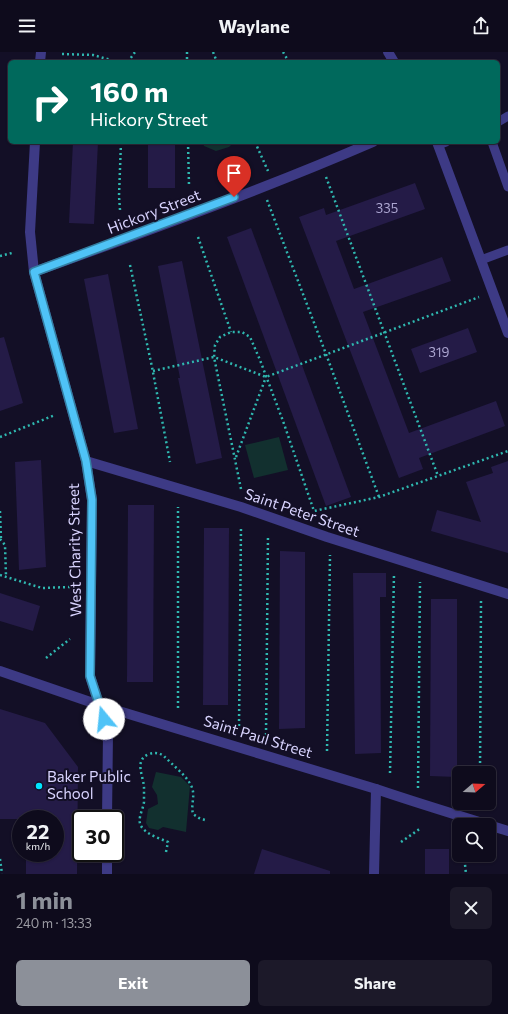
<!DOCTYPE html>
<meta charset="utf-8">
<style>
body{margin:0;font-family:Commissioner,sans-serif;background:#1c1929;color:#f1f3f6;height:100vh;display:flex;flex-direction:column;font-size:15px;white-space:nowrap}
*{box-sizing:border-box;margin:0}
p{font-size:13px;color:#9b9ba3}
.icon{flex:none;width:22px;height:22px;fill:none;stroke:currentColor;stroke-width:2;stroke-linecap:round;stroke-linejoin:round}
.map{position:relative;height:822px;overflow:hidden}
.drawer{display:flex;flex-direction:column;background:#0e0b1c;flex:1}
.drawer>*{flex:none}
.guide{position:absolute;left:8px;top:8px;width:492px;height:84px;border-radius:6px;box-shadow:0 1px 3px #0004,0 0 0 1px #2e2b3b;background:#00695c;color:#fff;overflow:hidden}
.needle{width:26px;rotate:71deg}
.buttons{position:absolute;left:452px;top:714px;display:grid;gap:8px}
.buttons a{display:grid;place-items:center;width:44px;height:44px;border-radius:6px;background:#0e0b1c;box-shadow:0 1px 3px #0004,0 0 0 1px #2e2b3b;font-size:20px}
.speed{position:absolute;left:12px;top:758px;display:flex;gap:8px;font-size:20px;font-weight:700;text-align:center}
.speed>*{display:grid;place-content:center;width:52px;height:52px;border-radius:50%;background:#0e0b1c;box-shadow:0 1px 3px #0004,0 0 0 1px #2e2b3b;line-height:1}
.speed small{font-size:10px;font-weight:400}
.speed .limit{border:2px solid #111;border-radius:6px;background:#fff;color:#111}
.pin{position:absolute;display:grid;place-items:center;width:34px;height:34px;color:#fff;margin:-41px -17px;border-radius:50% 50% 50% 0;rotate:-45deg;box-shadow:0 0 4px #0007}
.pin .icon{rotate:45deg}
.me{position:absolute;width:44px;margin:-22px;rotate:343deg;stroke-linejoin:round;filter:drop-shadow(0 0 3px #0008)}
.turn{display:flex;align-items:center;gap:14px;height:84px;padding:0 16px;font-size:18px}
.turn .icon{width:52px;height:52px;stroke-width:2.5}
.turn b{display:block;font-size:28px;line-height:34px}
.round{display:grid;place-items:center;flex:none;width:42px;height:42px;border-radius:6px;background:#1c1929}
.headline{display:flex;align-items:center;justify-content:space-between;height:68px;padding:0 16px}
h1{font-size:24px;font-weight:700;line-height:30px;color:#8c9099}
.primary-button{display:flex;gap:8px;margin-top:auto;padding:8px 16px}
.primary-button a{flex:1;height:46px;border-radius:6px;background:#8c9099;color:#fff;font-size:16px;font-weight:700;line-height:46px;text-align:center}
.primary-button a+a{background:#1c1929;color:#f1f3f6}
header{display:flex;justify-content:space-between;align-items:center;height:52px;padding:0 16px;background:#0e0b1c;font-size:18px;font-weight:700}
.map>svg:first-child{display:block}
.green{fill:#12302f}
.building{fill:#241b47}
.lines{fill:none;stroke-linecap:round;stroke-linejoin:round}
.path{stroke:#2fb8b0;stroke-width:2.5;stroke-dasharray:2 3;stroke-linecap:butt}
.lane{stroke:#3d3a85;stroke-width:9}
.street{stroke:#3d3a85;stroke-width:10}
.route-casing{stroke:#337fa1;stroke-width:10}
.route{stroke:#4fc3f7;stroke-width:7}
.poi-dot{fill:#00e5ff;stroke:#130f26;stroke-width:1.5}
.labels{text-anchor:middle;stroke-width:4;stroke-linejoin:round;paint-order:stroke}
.number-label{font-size:13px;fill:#aca6d1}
.street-label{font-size:15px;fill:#d9d4ff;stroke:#130f26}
.poi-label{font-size:15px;fill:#d9d4ff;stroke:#130f26;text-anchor:start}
</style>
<header><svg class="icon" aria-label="menu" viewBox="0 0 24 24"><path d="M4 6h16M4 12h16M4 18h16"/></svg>Waylane<svg class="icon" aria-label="share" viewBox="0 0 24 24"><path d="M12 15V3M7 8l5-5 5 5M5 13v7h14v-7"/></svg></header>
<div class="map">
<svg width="508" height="822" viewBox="0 0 508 822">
<rect width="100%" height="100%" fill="#130f26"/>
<!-- green -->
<g class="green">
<path d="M203,90H232L233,91L229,95L216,99L204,94Z"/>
<path d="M279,385L288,418L254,426L245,393Z"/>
<path d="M156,720L181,725L190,734L186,780L163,775L158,778L149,776L146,771L148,757L158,752L157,743L152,735Z"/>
</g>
<!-- building -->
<g class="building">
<path d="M73,90H98L94,172L69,171Z"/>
<rect x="148" y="90" width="27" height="46"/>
<path d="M415,131L425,157L336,189L354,237L442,205L451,229L363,260L409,381L496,349L505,374L419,406L423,417L399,426L299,165L324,156L326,163Z"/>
<path d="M251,176L351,445L326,454L227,185Z"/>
<path d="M182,209L222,406L196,412L178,326H180L158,214Z"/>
<path d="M108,222L138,377L114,381L84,227Z"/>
<path d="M468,276L477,300L420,321L411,297Z"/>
<path d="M4,285L23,351L0,359V286Z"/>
<path d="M41,408L46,515L19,518L15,410Z"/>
<path d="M508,409V501L431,479L437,458L481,470L466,430L493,421L491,415Z"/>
<path d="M128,453H154L153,630H127Z"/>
<path d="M204,476H229L228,653H203Z"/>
<path d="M280,499L305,500V676L279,677Z"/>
<path d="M353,521H386V545H380L381,701L355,702Z"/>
<path d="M0,541L40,554L33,579L0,569Z"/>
<path d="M431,547H457V725L430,724Z"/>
<path d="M0,657L45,671L78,715L77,822H26V801H55V767H0Z"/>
<path d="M262,797L330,819V822H254Z"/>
<rect x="425" y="797" width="24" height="25"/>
</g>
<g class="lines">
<!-- path -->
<g class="path">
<path d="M187,0V10"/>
<path d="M213,0L217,10"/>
<path d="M283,0L289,10"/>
<path d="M62,2L93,3L118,10"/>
<path d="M128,10L135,0"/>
<path d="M188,90L189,134"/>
<path d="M255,90L268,119"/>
<path d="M326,125L438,424"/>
<path d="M267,148L326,302L379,445"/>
<path d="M120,158L119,144L121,90"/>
<path d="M198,185L231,280"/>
<path d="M0,204L12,201"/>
<path d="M130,213L152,315L170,410"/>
<path d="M153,319L214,305L266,325L479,245"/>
<path d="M0,385L55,363"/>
<path d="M236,405L266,325"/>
<path d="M241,437L214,305L215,293L220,285L231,280H242L250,285L260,308L283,369L314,459L379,445L508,399"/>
<path d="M0,459L1,488"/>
<path d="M0,487L5,493L6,524"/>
<path d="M0,523L42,536L70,535"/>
<path d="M46,606L70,587"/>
<path d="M178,656V455"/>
<path d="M239,674L241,475"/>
<path d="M266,683L268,483"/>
<path d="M327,699L330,503"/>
<path d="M390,721L394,522"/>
<path d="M480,721L481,549"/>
<path d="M418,736L420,530"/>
<path d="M401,790L421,776"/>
<path d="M166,800L168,790C159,786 147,783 141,774C137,767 143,758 144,750C144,745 144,740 144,735C143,723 134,708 149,702C155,700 159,701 164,704C172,713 192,727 193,740C194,747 191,754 193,762L199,766L205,768"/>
<path d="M464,803L466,822"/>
<path d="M0,807L2,822"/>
</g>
<!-- lane -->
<g class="lane">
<path d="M498,70L508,64"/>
<path d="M492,90L508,135"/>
<path d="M438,93L446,90"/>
<path d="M481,208L508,198"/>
</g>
<!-- street -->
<g class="street">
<path d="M388,0L394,10"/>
<path d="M40,10L41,0"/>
<path d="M35,90L30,180L34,220L86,409L92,448L90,624L108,681L107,767"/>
<path d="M437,90L508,281"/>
<path d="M34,220C147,179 262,138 373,90"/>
<path d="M86,409L241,455L327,485L508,542"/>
<path d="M0,619L99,653L376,737C420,752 464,765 508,779"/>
<path d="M107,822V801"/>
<path d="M374,822L376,737"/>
</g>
</g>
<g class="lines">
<!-- route casing -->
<g class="route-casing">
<path id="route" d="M104,667L90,624L92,448L86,409L34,220L234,145"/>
</g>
<!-- route -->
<use href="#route" class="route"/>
</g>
<!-- markers -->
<circle class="poi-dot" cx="39" cy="734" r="4"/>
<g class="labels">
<!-- number labels -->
<g class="number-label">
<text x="387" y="161">335</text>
<text x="439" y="305">319</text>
</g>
<!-- street labels -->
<g class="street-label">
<text transform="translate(154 160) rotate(-21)" y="5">Hickory Street</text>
<text transform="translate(302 461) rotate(19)" y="5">Saint Peter Street</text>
<text transform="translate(75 498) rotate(-91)" y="5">West Charity Street</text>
<text transform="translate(258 685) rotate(17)" y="5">Saint Paul Street</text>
</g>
<!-- poi labels -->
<g class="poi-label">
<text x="47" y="730">Baker Public<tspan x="47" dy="17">School</tspan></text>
</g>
</g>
</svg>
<div class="buttons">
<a><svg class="needle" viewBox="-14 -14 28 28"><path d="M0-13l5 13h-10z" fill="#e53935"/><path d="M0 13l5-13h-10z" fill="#9b9ba3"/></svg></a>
<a><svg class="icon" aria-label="search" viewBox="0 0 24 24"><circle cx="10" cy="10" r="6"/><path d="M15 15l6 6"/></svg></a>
</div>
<div class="speed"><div>22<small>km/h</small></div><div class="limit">30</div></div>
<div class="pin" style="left:234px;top:145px;background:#d93025"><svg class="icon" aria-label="arrive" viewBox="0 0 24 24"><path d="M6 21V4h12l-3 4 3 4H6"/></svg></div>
<svg class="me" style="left:104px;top:667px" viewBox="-20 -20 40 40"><circle r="19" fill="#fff"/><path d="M0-13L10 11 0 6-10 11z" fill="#4fc3f7"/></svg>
<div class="guide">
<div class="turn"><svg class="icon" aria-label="right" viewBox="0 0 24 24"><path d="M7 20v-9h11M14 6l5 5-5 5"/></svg><div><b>160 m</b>Hickory Street</div></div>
</div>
</div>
<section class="drawer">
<div class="headline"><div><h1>1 min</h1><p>240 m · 13:33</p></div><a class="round"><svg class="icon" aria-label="close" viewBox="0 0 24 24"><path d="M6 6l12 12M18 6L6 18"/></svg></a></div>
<div class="primary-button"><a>Exit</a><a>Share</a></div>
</section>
